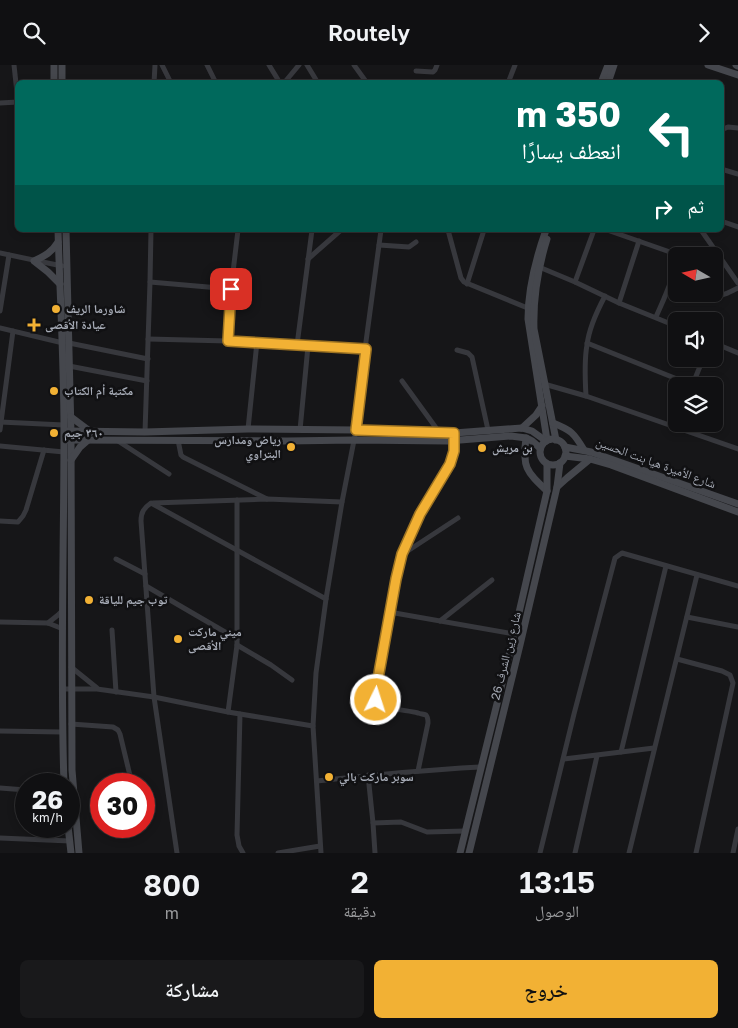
<!DOCTYPE html>
<html lang="ar">
<meta charset="utf-8">
<style>
body{margin:0;font-family:"Golos Text","Noto Naskh Arabic",sans-serif;background:#19191b;color:#f1f3f6;direction:rtl;height:100vh;display:flex;flex-direction:column;font-size:19px;white-space:nowrap}
*{box-sizing:border-box;margin:0}
p{font-size:16px;color:#9c9d9f}
.icon{flex:none;width:28px;height:28px;fill:none;stroke:currentColor;stroke-width:2;stroke-linecap:round;stroke-linejoin:round}
.map{position:relative;height:788px;overflow:hidden;direction:ltr}
.sheet{display:flex;flex-direction:column;background:#101012;flex:1}
.sheet>*{flex:none}
.guide{position:absolute;left:15px;top:15px;width:709px;height:152px;border-radius:8px;box-shadow:0 2px 8px #0003,0 0 0 1px #303032;direction:rtl;background:#00695c;color:#fff;overflow:hidden}
.needle{width:32px;rotate:279deg}
.controls{position:absolute;left:668px;top:182px;display:grid;gap:10px}
.controls a{display:grid;place-items:center;width:55px;height:55px;border-radius:8px;background:#101012;box-shadow:0 2px 8px #0003,0 0 0 1px #303032;font-size:25px}
.speed{position:absolute;left:15px;top:708px;display:flex;gap:10px;font-size:25px;font-weight:700;text-align:center}
.speed>*{display:grid;place-content:center;width:65px;height:65px;border-radius:50%;background:#101012;box-shadow:0 2px 8px #0003,0 0 0 1px #303032;line-height:1}
.speed small{font-size:12px;font-weight:400}
.speed .limit{border:8px solid #d22;background:#fff;color:#111}
.pin{position:absolute;display:grid;place-items:center;width:42px;height:42px;color:#fff;margin:-21px;border-radius:10px;box-shadow:0 2px 8px #0006}
.me{position:absolute;width:55px;margin:-28px;rotate:4deg;stroke-linejoin:round;filter:drop-shadow(0 0 4px #0008)}
.turn{display:flex;align-items:center;gap:18px;height:105px;padding:0 20px;font-size:22px}
.turn .icon{width:65px;height:65px;stroke-width:2.5}
.turn b{display:block;font-size:35px;line-height:42px}
.then{display:flex;align-items:center;height:48px;padding:0 20px;background:#0003;gap:10px;font-size:19px}
.eta{display:flex;justify-content:space-evenly;align-items:center;height:85px;text-align:center}
.eta b{font-size:30px;font-weight:600;line-height:35px}
.action{display:flex;gap:10px;margin-top:auto;padding:10px 20px}
.action a{flex:1;height:58px;border-radius:8px;background:#f2b134;color:#111;font-size:20px;font-weight:600;line-height:58px;text-align:center}
.action a+a{background:#19191b;color:#f1f3f6}
header{display:flex;justify-content:space-between;align-items:center;height:65px;padding:0 20px;background:#101012;font-size:22px;font-weight:600}
.map>svg:first-child{display:block}
.lines{fill:none;stroke-linecap:round;stroke-linejoin:round}
.street{stroke:#37383d;stroke-width:5}
.secondary{stroke:#45474d;stroke-width:7}
.route-casing{stroke:#9d7322;stroke-width:12}
.route{stroke:#f2b134;stroke-width:9}
.poi-dot{fill:#f2b134;stroke:#111113;stroke-width:2}
.labels{text-anchor:middle;stroke-width:5;stroke-linejoin:round;paint-order:stroke}
.poi-label{font-size:12px;font-weight:bold;fill:#a8adb8;stroke:#111113;text-anchor:start}
.street-label{font-size:12px;fill:#a8adb8;stroke:#111113}
</style>
<header><svg class="icon" aria-label="forward" viewBox="0 0 24 24"><path d="M9 5l7 7-7 7"/></svg>Routely<svg class="icon" aria-label="search" viewBox="0 0 24 24"><circle cx="10" cy="10" r="6"/><path d="M15 15l6 6"/></svg></header>
<div class="map">
<svg width="738" height="788" viewBox="0 0 738 788">
<rect width="100%" height="100%" fill="#161618"/>
<g class="lines">
<!-- street -->
<g class="street">
<path d="M162,0L171,18"/>
<path d="M207,0L216,18"/>
<path d="M269,0L280,18"/>
<path d="M307,0L318,18"/>
<path d="M354,0L367,18"/>
<path d="M416,6L433,7L435,5L437,0"/>
<path d="M154,18L155,0"/>
<path d="M284,18L299,0"/>
<path d="M508,18L515,0"/>
<path d="M0,38L18,37L14,0"/>
<path d="M721,65L728,62L738,63"/>
<path d="M721,104L738,109"/>
<path d="M721,156L738,162"/>
<path d="M151,165L150,217L231,224"/>
<path d="M238,165L231,224L228,276L365,284"/>
<path d="M448,165L461,213L464,217L530,244"/>
<path d="M607,165L670,187C673,190 676,192 676,197C675,211 662,238 656,252"/>
<path d="M701,165L738,218"/>
<path d="M379,180L409,182L416,177"/>
<path d="M0,188L62,201"/>
<path d="M308,194L341,165"/>
<path d="M539,202L575,217L619,238L676,261"/>
<path d="M575,217L594,165"/>
<path d="M467,219L484,165"/>
<path d="M712,229C721,233 729,227 738,223"/>
<path d="M619,238L639,176"/>
<path d="M0,246L9,190"/>
<path d="M0,263L63,278"/>
<path d="M148,274L228,276"/>
<path d="M69,278L148,294"/>
<path d="M587,278L692,320"/>
<path d="M714,278L738,288"/>
<path d="M297,280L312,165"/>
<path d="M457,285L468,288L472,292L488,365"/>
<path d="M69,301L147,316"/>
<path d="M402,316L439,367"/>
<path d="M544,319L586,331L738,384"/>
<path d="M692,321L703,294"/>
<path d="M586,331C585,314 584,296 587,280C589,263 597,246 605,231"/>
<path d="M0,357L64,360"/>
<path d="M248,364L257,277"/>
<path d="M0,365L13,266"/>
<path d="M300,365L308,281"/>
<path d="M145,367L150,217"/>
<path d="M178,375L181,390L183,392L267,434"/>
<path d="M118,376L169,409"/>
<path d="M0,381L64,387"/>
<path d="M153,438L267,434L342,437"/>
<path d="M0,456L18,457L23,451L26,445L44,385"/>
<path d="M403,489L458,453"/>
<path d="M116,494L145,509"/>
<path d="M146,521L237,574"/>
<path d="M389,547L514,569"/>
<path d="M687,552L738,562"/>
<path d="M440,556L492,515"/>
<path d="M0,557L48,558L63,564"/>
<path d="M48,558L58,550L63,545"/>
<path d="M112,565L116,627"/>
<path d="M237,580L271,600L292,615"/>
<path d="M677,594L722,606L730,610L733,618L696,788"/>
<path d="M71,602L97,623"/>
<path d="M62,624H97L154,632L228,647L313,661"/>
<path d="M228,647L237,580V435"/>
<path d="M240,649L237,770L239,781L243,788"/>
<path d="M71,659L113,662L118,665L120,669L132,719"/>
<path d="M0,666L62,667"/>
<path d="M621,687L666,501"/>
<path d="M564,694L654,683"/>
<path d="M418,706L428,658C428,655 428,652 426,650C424,649 421,649 418,648C404,644 379,646 375,630L396,514L402,489L420,449L450,399L454,386V373"/>
<path d="M368,710L373,758L375,788"/>
<path d="M317,716C371,710 426,705 480,702"/>
<path d="M0,723L26,725"/>
<path d="M373,758L401,757L427,767L465,766"/>
<path d="M0,773L70,776"/>
<path d="M177,788L154,632L141,456C141,447 144,443 151,438L326,534"/>
<path d="M278,788L320,781"/>
<path d="M321,788L313,661L316,608L326,534L342,437L356,365L365,284L381,165"/>
<path d="M540,788L574,649L615,493L622,488L738,521"/>
<path d="M575,788L597,691"/>
<path d="M629,788L697,510"/>
<path d="M733,788L738,764"/>
</g>
<!-- secondary -->
<g class="secondary">
<path d="M54,0V18"/>
<path d="M62,0V18"/>
<path d="M708,0L738,10"/>
<path d="M736,0L738,1"/>
<path d="M601,18L608,0"/>
<path d="M608,18L614,0"/>
<path d="M58,165C60,232 64,299 64,366C64,484 60,601 64,719"/>
<path d="M66,165L71,367L72,705L79,788"/>
<path d="M546,165C536,193 528,223 528,254L547,375"/>
<path d="M547,174C538,203 533,233 534,264L556,375"/>
<path d="M58,177C52,187 45,191 34,196L48,207L60,219"/>
<path d="M71,352L91,367"/>
<path d="M553,358C571,365 574,368 584,385"/>
<path d="M522,363L536,350L542,341"/>
<path d="M68,366L145,367L248,364L356,365L454,368L522,363L532,366L546,376"/>
<path d="M526,373C522,402 526,406 547,426"/>
<circle cx="553" cy="387" r="13"/>
<path d="M67,375L287,376L354,375L448,376L511,371L526,373L532,376L540,383"/>
<path d="M565,382L591,387L738,439"/>
<path d="M565,391L590,394L611,400L738,447"/>
<path d="M71,395L80,382L88,375"/>
<path d="M557,422L567,413L590,394"/>
<path d="M68,761L71,788"/>
<path d="M460,788L512,578L547,426V399"/>
<path d="M469,788L520,580L557,422L560,398"/>
</g>
</g>
<g class="lines">
<!-- route casing -->
<g class="route-casing">
<path id="route" d="M231,224L228,276L366,284L356,365L454,368V386L450,399L420,449L402,489L396,514L375,630L376,635"/>
</g>
<!-- route -->
<use href="#route" class="route"/>
</g>
<!-- markers -->
<g class="poi-dot">
<circle cx="56" cy="244" r="5"/>
<path d="M31.5 252.5h5v5h5v5h-5v5h-5v-5h-5v-5h5z"/>
<circle cx="54" cy="326" r="5"/>
<circle cx="54" cy="368" r="5"/>
<circle cx="291" cy="382" r="5"/>
<circle cx="482" cy="383" r="5"/>
<circle cx="89" cy="535" r="5"/>
<circle cx="178" cy="574" r="5"/>
<circle cx="329" cy="712" r="5"/>
</g>
<g class="labels">
<!-- poi labels -->
<g class="poi-label">
<text x="66" y="248">شاورما الريف</text>
<text x="45" y="264">عيادة الأقصى</text>
<text x="64" y="330">مكتبة أم الكتاب</text>
<text x="64" y="372">٣٦٠ جيم</text>
<text x="281" y="379" text-anchor="end">رياض ومدارس<tspan x="281" dy="14">البتراوي</tspan></text>
<text x="492" y="387">بن مريش</text>
<text x="99" y="539">توب جيم للياقة</text>
<text x="188" y="571">ميني ماركت<tspan x="188" dy="14">الأقصى</tspan></text>
<text x="339" y="716">سوبر ماركت بالي</text>
</g>
<!-- street labels -->
<g class="street-label">
<text transform="translate(656 398) rotate(20)" y="4">شارع الأميرة هيا بنت الحسين</text>
<text transform="translate(506 591) rotate(-76)" y="4">شارع زين الشرف 26</text>
</g>
</g>
</svg>
<div class="controls">
<a><svg class="needle" viewBox="-14 -14 28 28"><path d="M0-13l5 13h-10z" fill="#e53935"/><path d="M0 13l5-13h-10z" fill="#9c9d9f"/></svg></a>
<a><svg class="icon" aria-label="sound" viewBox="0 0 24 24"><path d="M4 9h4l5-4v14l-5-4H4zM17 9q2 3 0 6"/></svg></a>
<a><svg class="icon" aria-label="layers" viewBox="0 0 24 24"><path d="M12 4l9 5-9 5-9-5zM3 14l9 5 9-5"/></svg></a>
</div>
<div class="speed"><div>26<small>km/h</small></div><div class="limit">30</div></div>
<div class="pin" style="left:231px;top:224px;background:#d93025"><svg class="icon" aria-label="arrive" viewBox="0 0 24 24"><path d="M6 21V4h12l-3 4 3 4H6"/></svg></div>
<svg class="me" style="left:376px;top:635px" viewBox="-20 -20 40 40"><circle r="17" fill="#f2b134" stroke="#fff" stroke-width="3"/><path d="M0-11L8 9 0 5-8 9z" fill="#fff"/></svg>
<div class="guide">
<div class="turn"><svg class="icon" aria-label="left" viewBox="0 0 24 24"><path d="M17 20v-9H6M10 6l-5 5 5 5"/></svg><div><b>350 m</b>انعطف يسارًا</div></div>
<div class="then">ثم<svg class="icon" aria-label="right" viewBox="0 0 24 24"><path d="M7 20v-9h11M14 6l5 5-5 5"/></svg></div>
</div>
</div>
<section class="sheet">
<div class="eta">
<div><b>13:15</b><p>الوصول</p></div>
<div><b>2</b><p>دقيقة</p></div>
<div><b>800</b><p>m</p></div>
</div>
<div class="action"><a>خروج</a><a>مشاركة</a></div>
</section>
